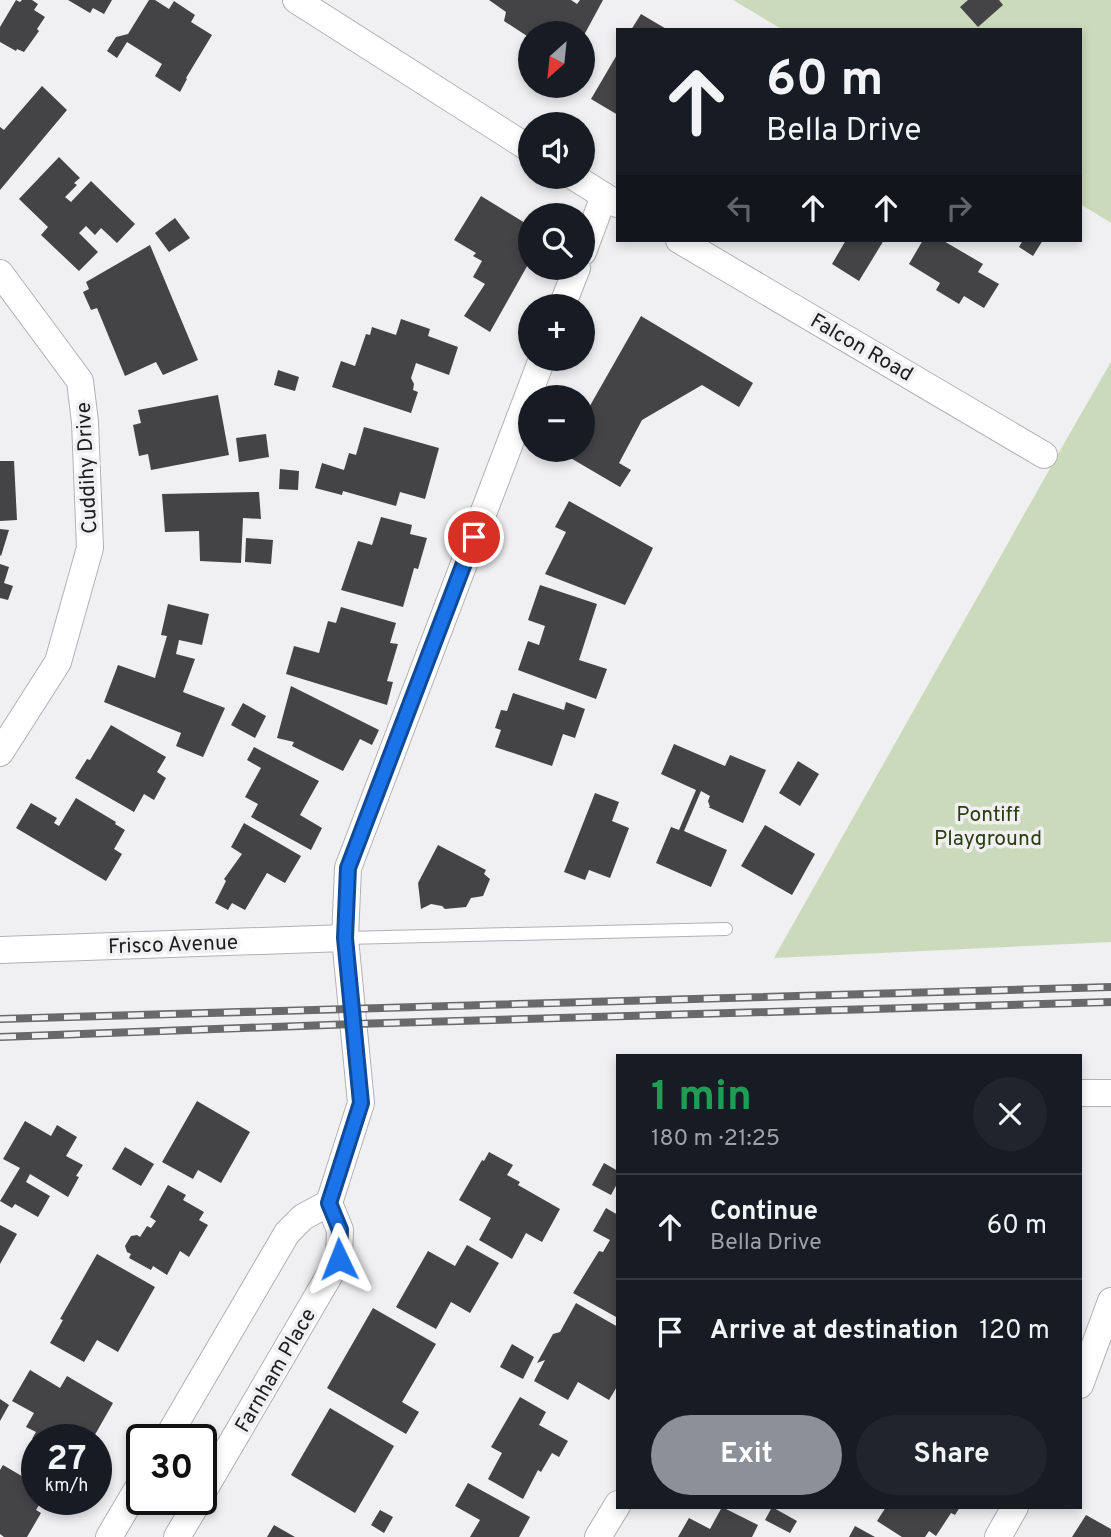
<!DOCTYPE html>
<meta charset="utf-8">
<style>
body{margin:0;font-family:Overpass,sans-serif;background:#20242c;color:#f1f3f6;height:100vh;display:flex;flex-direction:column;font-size:26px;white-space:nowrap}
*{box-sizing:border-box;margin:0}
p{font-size:23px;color:#9ea1a6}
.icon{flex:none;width:38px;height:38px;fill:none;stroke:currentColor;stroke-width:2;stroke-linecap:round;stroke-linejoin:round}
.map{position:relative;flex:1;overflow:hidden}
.panel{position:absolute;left:616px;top:1054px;width:466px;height:455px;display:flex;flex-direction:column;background:#171b24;border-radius:0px;box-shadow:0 4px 10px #0003}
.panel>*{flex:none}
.banner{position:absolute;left:616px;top:28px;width:466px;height:214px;border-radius:0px;box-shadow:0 4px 10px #0003;background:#171b24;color:#f1f3f6;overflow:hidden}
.needle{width:46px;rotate:207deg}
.tools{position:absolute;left:518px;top:21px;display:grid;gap:14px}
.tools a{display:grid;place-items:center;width:77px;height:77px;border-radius:50%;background:#171b24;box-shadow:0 4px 10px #0003;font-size:35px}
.speed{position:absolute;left:21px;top:1424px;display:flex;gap:14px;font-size:35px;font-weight:700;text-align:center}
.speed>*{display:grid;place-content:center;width:91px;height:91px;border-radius:50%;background:#171b24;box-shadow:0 4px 10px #0003;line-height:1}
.speed small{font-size:18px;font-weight:400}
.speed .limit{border:4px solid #111;border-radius:10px;background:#fff;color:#111}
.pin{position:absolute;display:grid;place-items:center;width:60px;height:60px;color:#fff;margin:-30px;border:4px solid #fff;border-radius:50%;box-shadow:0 2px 7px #0007}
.me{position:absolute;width:77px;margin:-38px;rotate:358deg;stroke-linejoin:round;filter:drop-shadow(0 0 5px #0008)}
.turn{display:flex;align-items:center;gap:24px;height:147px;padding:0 35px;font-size:32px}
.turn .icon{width:91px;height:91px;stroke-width:2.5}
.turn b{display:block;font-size:49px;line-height:60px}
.lanes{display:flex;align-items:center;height:66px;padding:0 35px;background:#0003;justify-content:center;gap:35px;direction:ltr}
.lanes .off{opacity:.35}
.round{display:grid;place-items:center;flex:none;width:74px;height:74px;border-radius:37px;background:#20242c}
.summary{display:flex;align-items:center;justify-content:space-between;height:119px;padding:0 35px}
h1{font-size:42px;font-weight:700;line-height:52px;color:#1e9e55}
.button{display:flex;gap:14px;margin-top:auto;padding:14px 35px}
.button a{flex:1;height:80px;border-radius:42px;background:#8c9099;color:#fff;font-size:28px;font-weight:700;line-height:80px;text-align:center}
.button a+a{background:#20242c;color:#f1f3f6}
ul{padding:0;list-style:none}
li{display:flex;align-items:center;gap:21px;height:105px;padding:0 35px;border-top:2px solid #363941}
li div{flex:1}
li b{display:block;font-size:26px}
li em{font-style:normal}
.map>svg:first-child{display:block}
.green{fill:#cbdaba}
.building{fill:#444346}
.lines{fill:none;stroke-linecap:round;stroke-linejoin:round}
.lane-casing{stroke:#b1b1b4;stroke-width:14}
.street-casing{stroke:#b1b1b4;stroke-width:28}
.lane{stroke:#fff;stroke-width:12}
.street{stroke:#fff;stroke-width:26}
.rail-casing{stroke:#69696b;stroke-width:8}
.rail{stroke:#f0f0f3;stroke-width:5;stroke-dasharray:16;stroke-linecap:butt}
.route-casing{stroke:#114b97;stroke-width:18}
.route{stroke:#1a73e8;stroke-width:12}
.labels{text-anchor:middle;stroke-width:7;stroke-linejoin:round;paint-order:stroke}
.street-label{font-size:21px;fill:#1e1e20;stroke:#f0f0f3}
.park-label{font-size:21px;fill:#2c3d0e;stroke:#f0f0f3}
</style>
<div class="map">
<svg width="1111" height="1537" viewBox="0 0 1111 1537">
<rect width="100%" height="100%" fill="#f0f0f3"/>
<!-- green -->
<g class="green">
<path d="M733,0H1111V223L1080,204V30H783Z"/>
<path d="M1111,362V942L774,958L1070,433Z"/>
</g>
<!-- building -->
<g class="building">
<path d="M16,0L20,2L22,0H32L38,4L34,10L45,17L37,29L39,31L24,52L17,49L16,51L0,42V27Z"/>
<path d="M68,0H112L104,14L93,8L90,13Z"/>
<path d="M149,0H155L169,9L174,1L195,15L191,22L212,35L186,78L187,79L180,92L155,76L162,64L127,42L117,58L107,51L116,37L128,34Z"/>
<path d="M489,0H571L577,4L580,0H603L583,37V33L565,25L560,33H530V38L504,21L506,12Z"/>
<path d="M968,0H999L1003,5L978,27L960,7Z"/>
<path d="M641,14L668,30H631Z"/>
<path d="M618,53V115L591,99Z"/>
<path d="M42,86L67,110L0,190V127L4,130Z"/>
<path d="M59,157L80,178L74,183L77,185L65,197L71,202L91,181L135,224L117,243L101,228L95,235L86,226L79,233L98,252L79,271L41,235L48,227L19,199Z"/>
<path d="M481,196L530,226V261L490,332L464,316L485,284L473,277L482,261L473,256L476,253L454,240Z"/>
<path d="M175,218L190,238L169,252L155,233Z"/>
<path d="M846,240H884L859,281L832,264Z"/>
<path d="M923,240H942L983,264L978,272L999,284L984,308L964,296L959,304L936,290L940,283L909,264Z"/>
<path d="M1023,240H1043L1033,256L1019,247Z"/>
<path d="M150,245L198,360L163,375L156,362L125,376L97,308L91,310L83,292L89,289L86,282Z"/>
<path d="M641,316L753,383L739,407L702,385L642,420L619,463L631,470L620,487L562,453L565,450H583V418Z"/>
<path d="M401,319L430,329L428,336L458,347L449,375L416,363L411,378L414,384L413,390L418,392L411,413L332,387L341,361L355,366L366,334L370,335L372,327L396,335Z"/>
<path d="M278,370L299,377L295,391L274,385Z"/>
<path d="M218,395L229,455L151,470L148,454L139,456L133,425L141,423L138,410Z"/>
<path d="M364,427L439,448L425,499L400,492L396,506L343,491L342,495L315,488L322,463L344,470L349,453L356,455Z"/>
<path d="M266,434L269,457L239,462L236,438Z"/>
<path d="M0,461H14L17,520L0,521Z"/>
<path d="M280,469L299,471L298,490L279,489Z"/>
<path d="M259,492L261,519L243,518L241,563L200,561L199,531L165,532L162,494Z"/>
<path d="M569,501L653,548L625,605L545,574L566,532L555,527Z"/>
<path d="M381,517L412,525L410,534L427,538L418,569L414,568L413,572L403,607L341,590L358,541L372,545Z"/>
<path d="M0,529L9,530L1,556L0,555Z"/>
<path d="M246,538L273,540L271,564L245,562Z"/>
<path d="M0,564L9,567L4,583L13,586L8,600L0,598Z"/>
<path d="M540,585L597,604L579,660L607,669L596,699L518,670L528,641L539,645L545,626L528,620Z"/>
<path d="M168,604L209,614L202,645L179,640L176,654L195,659L183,692L225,708L203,757L176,746L181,733L104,702L118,665L155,678L167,636L161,635Z"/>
<path d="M341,607L396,623L390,643L398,644L387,681L393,682L387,705L286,674L294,646L319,653L328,621L336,623Z"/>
<path d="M291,686L379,730L372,745L360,739L343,771L292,746L294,742L277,738Z"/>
<path d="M513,693L564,710L566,702L585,709L575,738L563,734L552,766L495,747L501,730L495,728L501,710L507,711Z"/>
<path d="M243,703L266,716L255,738L231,725Z"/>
<path d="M111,725L166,757L157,772L166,778L154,800L144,794L134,812L75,778L87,759L90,760Z"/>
<path d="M674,744L725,766L730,755L766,770L743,823L708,807H710L708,801L710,796L701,791L684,831L727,850L711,887L656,863L671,827L679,830L696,790L661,774Z"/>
<path d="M254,747L319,781L300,815L322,828L311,850L251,817L258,804L245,797L261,768L247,760Z"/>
<path d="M798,761L819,774L800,806L779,793Z"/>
<path d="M595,793L619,802L612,821L629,828L610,878L589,870L585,880L564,872Z"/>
<path d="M76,798L116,822L115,824L125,830L114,849L122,854L106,881L16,828L31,803L57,818L54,823L59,826Z"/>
<path d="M244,823L301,856L285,883L267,873L245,910L232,903L228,910L215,903L226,881L224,879L242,854L231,847Z"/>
<path d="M765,825L815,854L792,895L741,866Z"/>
<path d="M438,845L486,870L484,874L490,879L483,896L471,898L466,907L445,909L442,906L431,904L421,909L418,883Z"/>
<path d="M197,1101L250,1132L221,1183L198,1170L193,1179L162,1162Z"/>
<path d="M25,1121L51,1136L57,1125L77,1137L66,1156L83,1165L76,1176L79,1177L68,1197L30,1174L26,1182L50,1196L38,1217L15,1204L12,1208L0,1201L20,1168L3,1159Z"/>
<path d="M125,1147L154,1164L141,1186L112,1169Z"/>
<path d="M489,1152L513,1165L507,1175L520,1182L518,1185L560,1209L542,1242L526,1233L512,1259L479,1240L491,1218L459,1200L482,1160L484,1161Z"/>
<path d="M604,1163L618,1171V1182L611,1195L592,1185Z"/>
<path d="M168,1185L186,1195L183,1200L204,1212L199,1220L208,1225L189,1257L180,1251L167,1275L153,1266L151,1270L129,1258L131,1254L127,1252L125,1246L131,1236L137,1235L140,1237L147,1226L151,1228L156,1221L150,1217Z"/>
<path d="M606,1208L618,1215V1318L573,1293L599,1251L603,1252L610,1240L593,1231Z"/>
<path d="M0,1225L17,1234L0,1264Z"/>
<path d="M467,1245L499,1263L470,1313L451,1302L436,1329L396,1307L428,1251L455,1266Z"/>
<path d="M97,1254L155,1287L118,1352L97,1340L84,1362L50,1343L63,1320L60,1319Z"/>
<path d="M576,1303L618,1327V1385L609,1400L578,1382L568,1400L534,1381L545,1360L537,1363L553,1334L560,1332Z"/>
<path d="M373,1308L436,1344L402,1402L419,1412L406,1434L327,1388Z"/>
<path d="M512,1344L534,1357L523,1379L500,1367Z"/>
<path d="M30,1370L60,1388L67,1376L113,1403L92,1440L37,1441L32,1439L36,1432L26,1427L34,1413L12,1401Z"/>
<path d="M520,1397L546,1412L539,1425L568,1441L559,1457L552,1453L541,1472L538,1470L523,1499L488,1479L502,1453L491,1447Z"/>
<path d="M0,1399L9,1405L0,1421Z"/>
<path d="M330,1408L394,1446L355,1513L291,1475Z"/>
<path d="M3,1465L37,1485V1500H42L36,1510L41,1513L27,1537H4L0,1534V1470Z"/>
<path d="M468,1483L530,1517L519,1537H470L480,1520L455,1506Z"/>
<path d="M722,1507L758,1525L752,1537H678L689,1518L710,1529Z"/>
<path d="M772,1507L797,1521L790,1533L765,1520Z"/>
<path d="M886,1507H960L955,1515L951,1513L936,1536L929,1531L925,1537H902L877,1521Z"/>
<path d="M380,1510L393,1517L384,1533L371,1525Z"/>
<path d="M1086,1515L1111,1529V1537H1072Z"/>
<path d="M274,1525L295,1537H267Z"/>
<path d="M855,1526L875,1537H849Z"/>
</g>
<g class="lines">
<!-- lane casing -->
<g class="lane-casing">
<path id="lane" d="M345,938L726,929"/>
</g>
<!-- street casing -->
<g class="street-casing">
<g id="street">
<path d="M296,0L530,149"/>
<path d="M574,177L617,204"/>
<path d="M679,240L1044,455"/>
<path d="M583,252L604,196"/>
<path d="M0,273L80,381L85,422L90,548L58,662L0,753"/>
<path d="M562,306L577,268"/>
<path d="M0,950L345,938"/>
<path d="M1080,1093H1111"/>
<path d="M329,1203L361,1103L345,938L348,868L542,359"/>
<path d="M1080,1385L1111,1301"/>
<path d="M166,1440L287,1233L303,1217L329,1203L340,1230L339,1259L201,1495"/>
<path d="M109,1537L142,1481"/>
<path d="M177,1537L199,1500"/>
<path d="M598,1537L618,1504"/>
<path d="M998,1537L1015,1507"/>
</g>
</g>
<!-- lane -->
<use href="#lane" class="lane"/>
<!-- street -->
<use href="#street" class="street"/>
<!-- rail casing -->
<g class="rail-casing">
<g id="rail">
<path d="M0,1019L1111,987"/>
<path d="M0,1037L354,1024L1111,1002"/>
</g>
</g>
<!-- rail -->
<use href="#rail" class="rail"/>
</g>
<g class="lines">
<!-- route casing -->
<g class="route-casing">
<path id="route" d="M339,1259L340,1230L329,1203L361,1103L345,938L348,868L474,537"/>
</g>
<!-- route -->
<use href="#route" class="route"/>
</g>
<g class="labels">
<!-- street labels -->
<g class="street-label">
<text transform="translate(862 347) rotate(30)" y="7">Falcon Road</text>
<text transform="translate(86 468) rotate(-93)" y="7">Cuddihy Drive</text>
<text transform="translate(173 944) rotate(-2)" y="7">Frisco Avenue</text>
<text transform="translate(275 1370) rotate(-60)" y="7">Farnham Place</text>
</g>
<!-- park labels -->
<g class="park-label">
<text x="988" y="821">Pontiff<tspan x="988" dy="24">Playground</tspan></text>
</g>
</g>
</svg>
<div class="tools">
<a><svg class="needle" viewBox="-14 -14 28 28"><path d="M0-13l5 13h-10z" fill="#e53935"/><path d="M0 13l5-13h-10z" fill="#9ea1a6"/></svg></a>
<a><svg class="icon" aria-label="sound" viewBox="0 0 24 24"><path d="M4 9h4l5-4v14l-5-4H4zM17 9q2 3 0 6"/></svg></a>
<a><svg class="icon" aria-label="search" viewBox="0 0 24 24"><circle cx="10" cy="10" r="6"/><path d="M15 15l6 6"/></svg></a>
<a>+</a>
<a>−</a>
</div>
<div class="speed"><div>27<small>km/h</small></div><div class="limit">30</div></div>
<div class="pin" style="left:474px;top:537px;background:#d93025"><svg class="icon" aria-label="arrive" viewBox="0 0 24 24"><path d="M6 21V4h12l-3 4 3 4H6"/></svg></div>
<svg class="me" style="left:339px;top:1259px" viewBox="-20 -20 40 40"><path d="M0-17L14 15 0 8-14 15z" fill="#1a73e8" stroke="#fff" stroke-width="4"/></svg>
<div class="banner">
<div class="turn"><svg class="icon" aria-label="ahead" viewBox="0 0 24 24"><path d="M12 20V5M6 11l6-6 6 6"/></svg><div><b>60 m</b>Bella Drive</div></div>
<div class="lanes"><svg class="icon off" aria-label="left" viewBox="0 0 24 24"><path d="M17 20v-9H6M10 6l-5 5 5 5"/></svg><svg class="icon" aria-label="ahead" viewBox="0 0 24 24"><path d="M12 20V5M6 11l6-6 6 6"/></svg><svg class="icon" aria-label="ahead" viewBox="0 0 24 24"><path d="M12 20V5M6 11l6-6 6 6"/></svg><svg class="icon off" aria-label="right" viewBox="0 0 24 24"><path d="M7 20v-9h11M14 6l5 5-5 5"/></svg></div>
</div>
<section class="panel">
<div class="summary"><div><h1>1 min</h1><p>180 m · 21:25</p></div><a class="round"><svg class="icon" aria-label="close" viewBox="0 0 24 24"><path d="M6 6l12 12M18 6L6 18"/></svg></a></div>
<ul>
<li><svg class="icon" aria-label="ahead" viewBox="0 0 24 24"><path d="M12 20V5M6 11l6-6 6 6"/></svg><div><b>Continue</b><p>Bella Drive</p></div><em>60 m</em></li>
<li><svg class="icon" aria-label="arrive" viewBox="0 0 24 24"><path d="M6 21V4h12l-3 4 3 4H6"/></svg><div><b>Arrive at destination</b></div><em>120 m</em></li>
</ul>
<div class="button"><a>Exit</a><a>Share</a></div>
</section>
</div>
